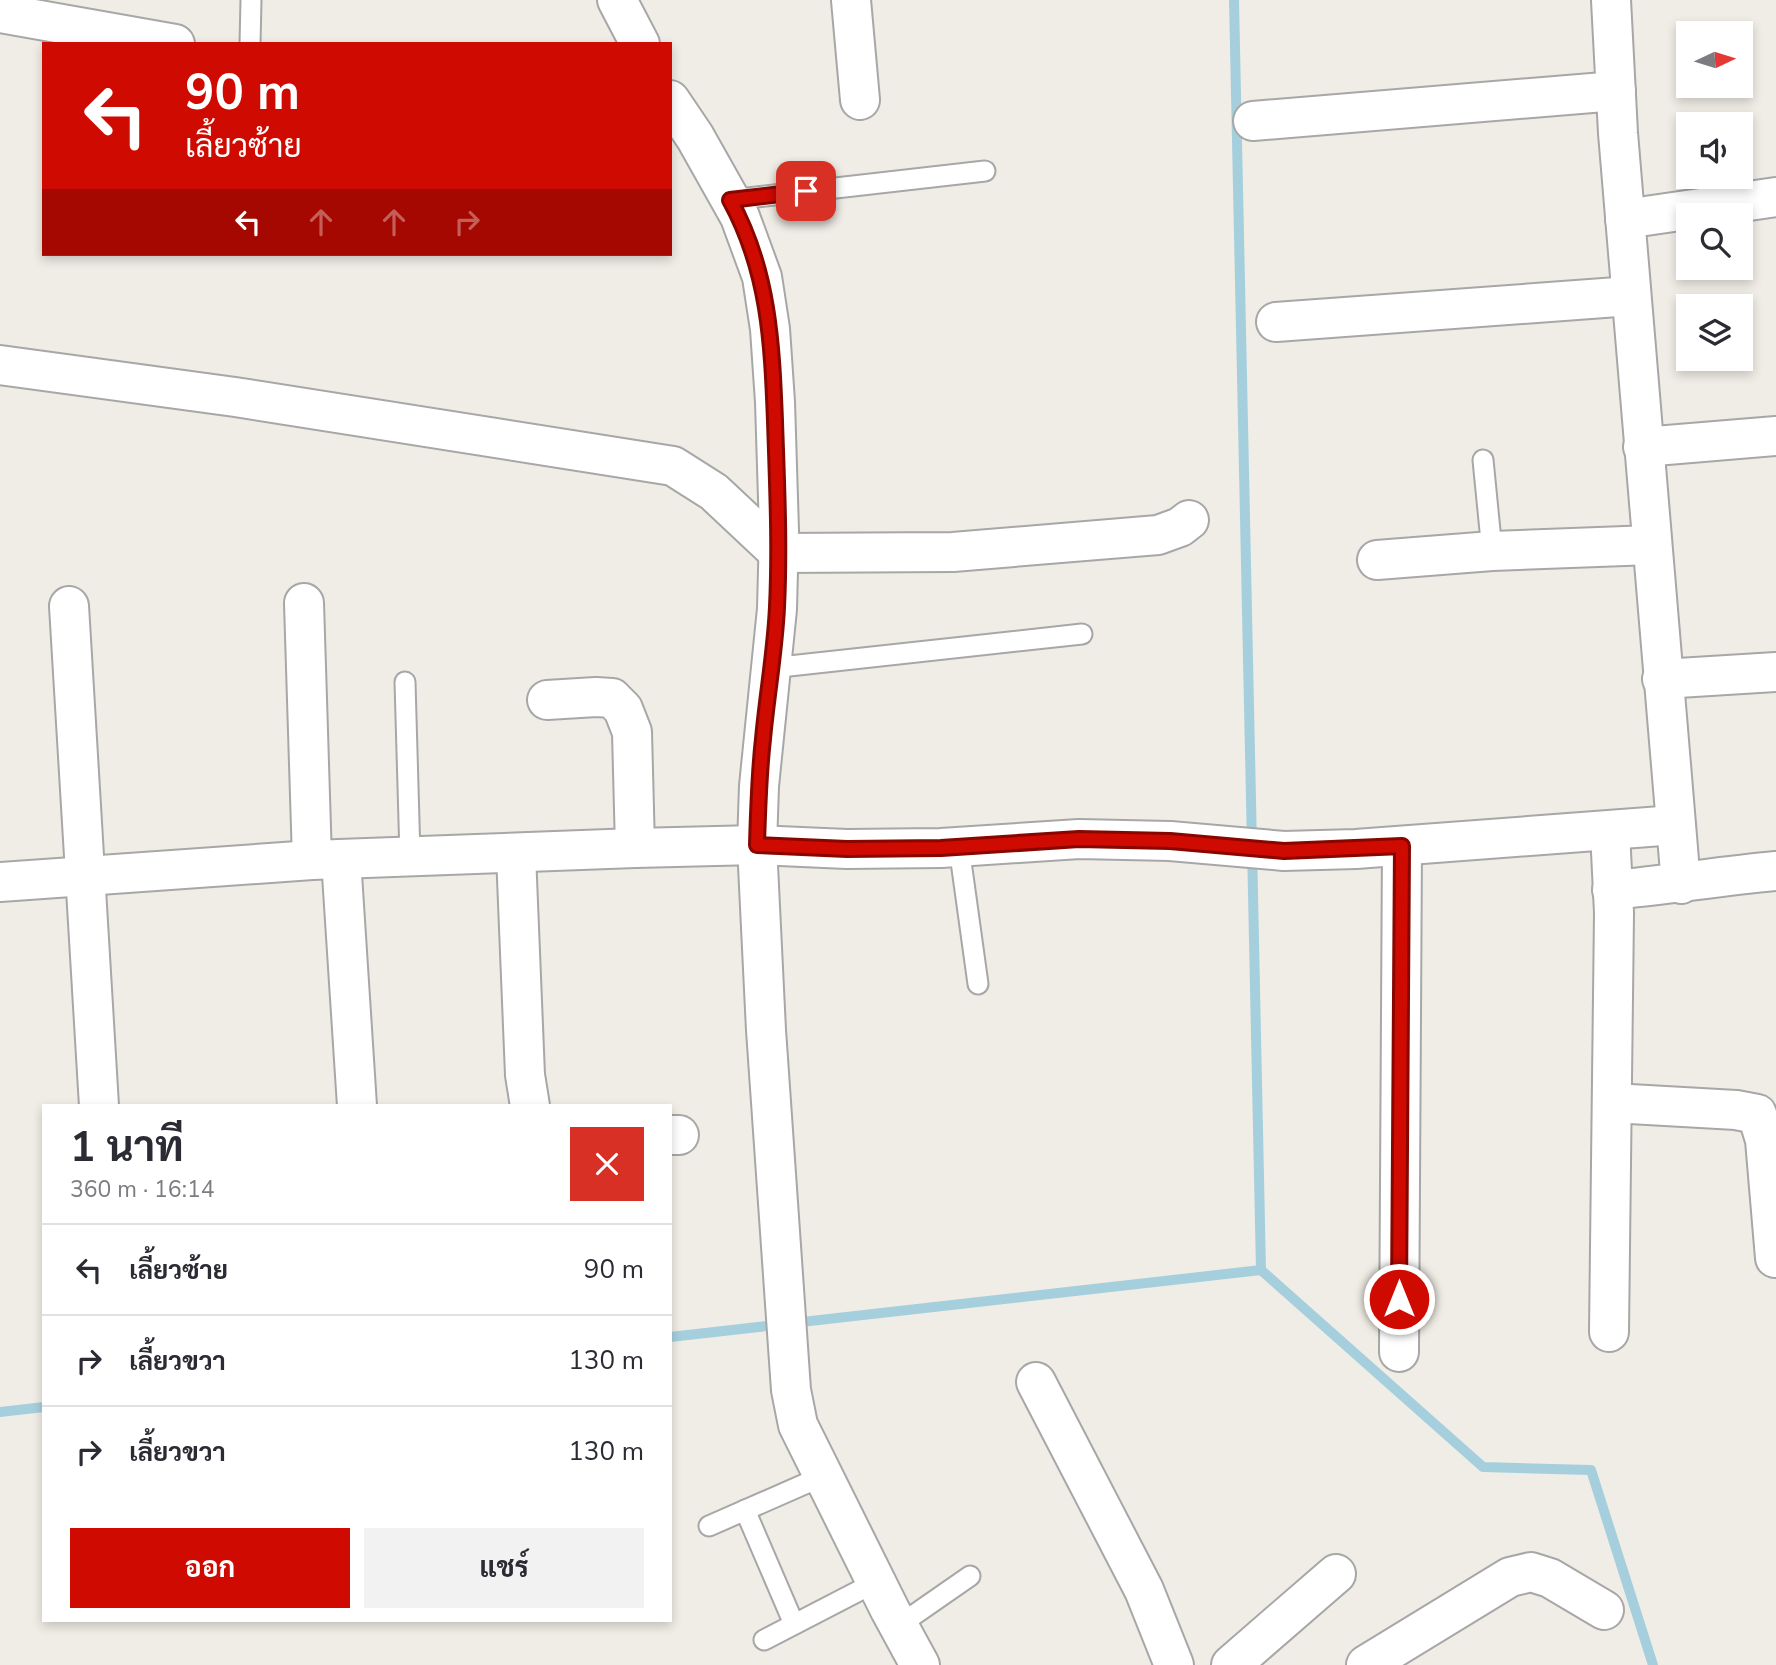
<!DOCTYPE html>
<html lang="th">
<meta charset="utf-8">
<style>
body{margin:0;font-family:"Nunito Sans",Sarabun,sans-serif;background:#f2f2f3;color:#2b2b33;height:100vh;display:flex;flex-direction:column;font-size:26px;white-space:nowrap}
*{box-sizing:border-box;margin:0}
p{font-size:23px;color:#7c7c81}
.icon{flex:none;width:38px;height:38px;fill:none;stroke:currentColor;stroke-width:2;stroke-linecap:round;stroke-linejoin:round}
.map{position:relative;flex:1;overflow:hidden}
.sheet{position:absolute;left:42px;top:1104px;width:630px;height:518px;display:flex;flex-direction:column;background:#fff;border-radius:0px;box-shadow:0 4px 10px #0003}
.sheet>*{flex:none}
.hud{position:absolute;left:42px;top:42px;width:630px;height:214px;border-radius:0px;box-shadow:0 4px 10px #0003;background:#cf0a00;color:#fff;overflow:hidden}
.needle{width:46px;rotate:86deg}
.tools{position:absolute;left:1676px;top:21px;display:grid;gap:14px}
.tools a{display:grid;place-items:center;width:77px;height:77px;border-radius:0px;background:#fff;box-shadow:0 4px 10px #0003;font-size:35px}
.pin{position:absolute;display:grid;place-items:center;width:60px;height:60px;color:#fff;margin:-30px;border-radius:14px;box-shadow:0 4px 10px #0006}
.me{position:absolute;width:77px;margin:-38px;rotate:0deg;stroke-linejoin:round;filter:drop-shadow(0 0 5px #0008)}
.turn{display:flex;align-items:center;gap:24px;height:147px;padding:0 28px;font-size:32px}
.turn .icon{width:91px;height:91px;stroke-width:2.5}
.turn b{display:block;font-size:49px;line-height:60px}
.lanes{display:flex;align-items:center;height:66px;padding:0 28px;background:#0003;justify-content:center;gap:35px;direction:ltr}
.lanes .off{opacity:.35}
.round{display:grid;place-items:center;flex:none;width:74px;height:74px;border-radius:0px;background:#f2f2f3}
.head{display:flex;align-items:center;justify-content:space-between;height:119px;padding:0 28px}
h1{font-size:42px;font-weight:700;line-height:52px}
.action{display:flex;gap:14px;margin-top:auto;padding:14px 28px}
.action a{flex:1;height:80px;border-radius:0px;background:#cf0a00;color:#fff;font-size:28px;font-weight:700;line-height:80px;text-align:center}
.action a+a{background:#f2f2f3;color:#2b2b33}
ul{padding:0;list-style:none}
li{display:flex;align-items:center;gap:21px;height:91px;padding:0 28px;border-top:2px solid #e1e1e2}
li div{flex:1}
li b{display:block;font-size:26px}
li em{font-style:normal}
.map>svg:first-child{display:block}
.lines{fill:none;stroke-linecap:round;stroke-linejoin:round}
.stream{stroke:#a6cfde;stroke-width:10}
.service-casing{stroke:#a7a7a7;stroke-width:23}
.minor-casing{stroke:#a7a7a7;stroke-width:42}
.service{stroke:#fff;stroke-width:19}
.minor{stroke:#fff;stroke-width:38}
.route-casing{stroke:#870600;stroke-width:18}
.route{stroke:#cf0a00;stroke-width:12}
</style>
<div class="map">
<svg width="1776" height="1665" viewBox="0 0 1776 1665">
<rect width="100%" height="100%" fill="#f0ede6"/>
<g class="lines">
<!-- stream -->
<g class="stream">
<path d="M1234,0L1261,1270L1483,1467L1591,1470L1653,1665"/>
<path d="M670,1337L1261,1270"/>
<path d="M0,1412L44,1407"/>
</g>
<!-- service casing -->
<g class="service-casing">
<g id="service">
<path d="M250,44L251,0"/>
<path d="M730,200L985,171"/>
<path d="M1483,460L1492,551"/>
<path d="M771,668L1082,634"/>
<path d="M405,682L410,856"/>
<path d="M959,847L978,984"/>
<path d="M745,1510L794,1624"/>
<path d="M709,1526L823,1476"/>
<path d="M898,1626L970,1576"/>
<path d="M764,1640L876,1582"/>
</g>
</g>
<!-- minor casing -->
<g class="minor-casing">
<g id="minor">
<path d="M617,0L640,44"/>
<path d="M851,0L860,100"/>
<path d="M1611,0L1618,133L1681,884"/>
<path d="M0,13L175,44"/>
<path d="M670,100L695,137L740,217L762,277L770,329L775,402L779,531L777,609L759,786L757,845L766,1030L791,1390L798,1425L890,1610L920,1665"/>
<path d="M1253,121L1616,91"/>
<path d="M1625,219L1776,197"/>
<path d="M1276,322L1631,296"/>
<path d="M0,365L235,397L673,466L714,492L779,553L953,552L1158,535L1180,527L1189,520"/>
<path d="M1643,447L1776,436"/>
<path d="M1377,560L1492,551L1652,545"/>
<path d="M304,603L312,860"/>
<path d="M69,606L99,1106"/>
<path d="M1662,679L1776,672"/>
<path d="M547,700L596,697L612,698L623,709L632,732L635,848"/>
<path d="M516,854L525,1075L530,1106"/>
<path d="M341,859L357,1106"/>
<path d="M0,882L312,860L635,848L757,845L847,849L941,848L1079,839L1170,841L1284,851L1356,849L1675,825"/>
<path d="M1612,890C1667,885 1721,876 1776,871"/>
<path d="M1612,1103L1736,1110L1757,1114L1765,1140L1775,1258"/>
<path d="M670,1135H679"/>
<path d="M1609,1332L1614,913L1610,831"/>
<path d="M1399,1352L1402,846"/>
<path d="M1036,1382L1144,1590L1174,1665"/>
<path d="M1231,1665L1336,1574"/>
<path d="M1366,1665L1510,1577L1531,1572L1550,1578L1604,1610"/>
</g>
</g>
<!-- service -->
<use href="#service" class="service"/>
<!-- minor -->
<use href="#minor" class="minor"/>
</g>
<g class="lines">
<!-- route casing -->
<g class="route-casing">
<path id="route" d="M806,191L730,200C769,271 772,343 775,421C777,483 780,545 777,607C775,651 767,695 763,739C759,774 758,810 757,845L847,849L941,848L1079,839L1170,841L1284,851L1402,846L1399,1299"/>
</g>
<!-- route -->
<use href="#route" class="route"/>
</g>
</svg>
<div class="tools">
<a><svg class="needle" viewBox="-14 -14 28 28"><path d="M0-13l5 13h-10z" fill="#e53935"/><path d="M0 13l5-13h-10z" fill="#7c7c81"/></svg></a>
<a><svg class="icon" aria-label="sound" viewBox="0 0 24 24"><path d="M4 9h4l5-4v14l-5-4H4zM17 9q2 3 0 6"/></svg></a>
<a><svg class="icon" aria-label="search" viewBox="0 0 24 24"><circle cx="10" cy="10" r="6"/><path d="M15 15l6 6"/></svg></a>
<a><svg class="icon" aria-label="layers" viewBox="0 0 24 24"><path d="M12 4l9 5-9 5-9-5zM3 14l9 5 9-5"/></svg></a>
</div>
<div class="pin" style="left:806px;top:191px;background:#d93025"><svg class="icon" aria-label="arrive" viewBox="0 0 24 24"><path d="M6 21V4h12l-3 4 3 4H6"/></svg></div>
<svg class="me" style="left:1399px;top:1299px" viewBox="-20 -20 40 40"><circle r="17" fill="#cf0a00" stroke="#fff" stroke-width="3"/><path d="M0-11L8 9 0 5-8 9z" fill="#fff"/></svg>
<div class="hud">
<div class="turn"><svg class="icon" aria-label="left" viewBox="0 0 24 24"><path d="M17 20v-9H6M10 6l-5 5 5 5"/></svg><div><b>90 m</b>เลี้ยวซ้าย</div></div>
<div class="lanes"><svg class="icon" aria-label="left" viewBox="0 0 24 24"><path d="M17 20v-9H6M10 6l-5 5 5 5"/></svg><svg class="icon off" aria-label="ahead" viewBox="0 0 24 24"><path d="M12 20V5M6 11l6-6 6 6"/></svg><svg class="icon off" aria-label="ahead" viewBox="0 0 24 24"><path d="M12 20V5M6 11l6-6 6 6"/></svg><svg class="icon off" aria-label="right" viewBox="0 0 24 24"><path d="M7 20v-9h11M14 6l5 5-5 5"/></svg></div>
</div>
<section class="sheet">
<div class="head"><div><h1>1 นาที</h1><p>360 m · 16:14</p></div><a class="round" style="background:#d93025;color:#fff"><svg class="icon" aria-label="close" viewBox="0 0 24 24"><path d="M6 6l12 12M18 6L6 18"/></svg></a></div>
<ul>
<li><svg class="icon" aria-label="left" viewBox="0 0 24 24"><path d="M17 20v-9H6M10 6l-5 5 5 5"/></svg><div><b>เลี้ยวซ้าย</b></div><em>90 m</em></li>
<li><svg class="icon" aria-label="right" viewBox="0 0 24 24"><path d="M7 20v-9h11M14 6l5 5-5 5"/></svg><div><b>เลี้ยวขวา</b></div><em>130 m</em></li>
<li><svg class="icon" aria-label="right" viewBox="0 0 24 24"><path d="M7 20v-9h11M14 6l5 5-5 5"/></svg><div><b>เลี้ยวขวา</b></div><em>130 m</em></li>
</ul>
<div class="action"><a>ออก</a><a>แชร์</a></div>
</section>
</div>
